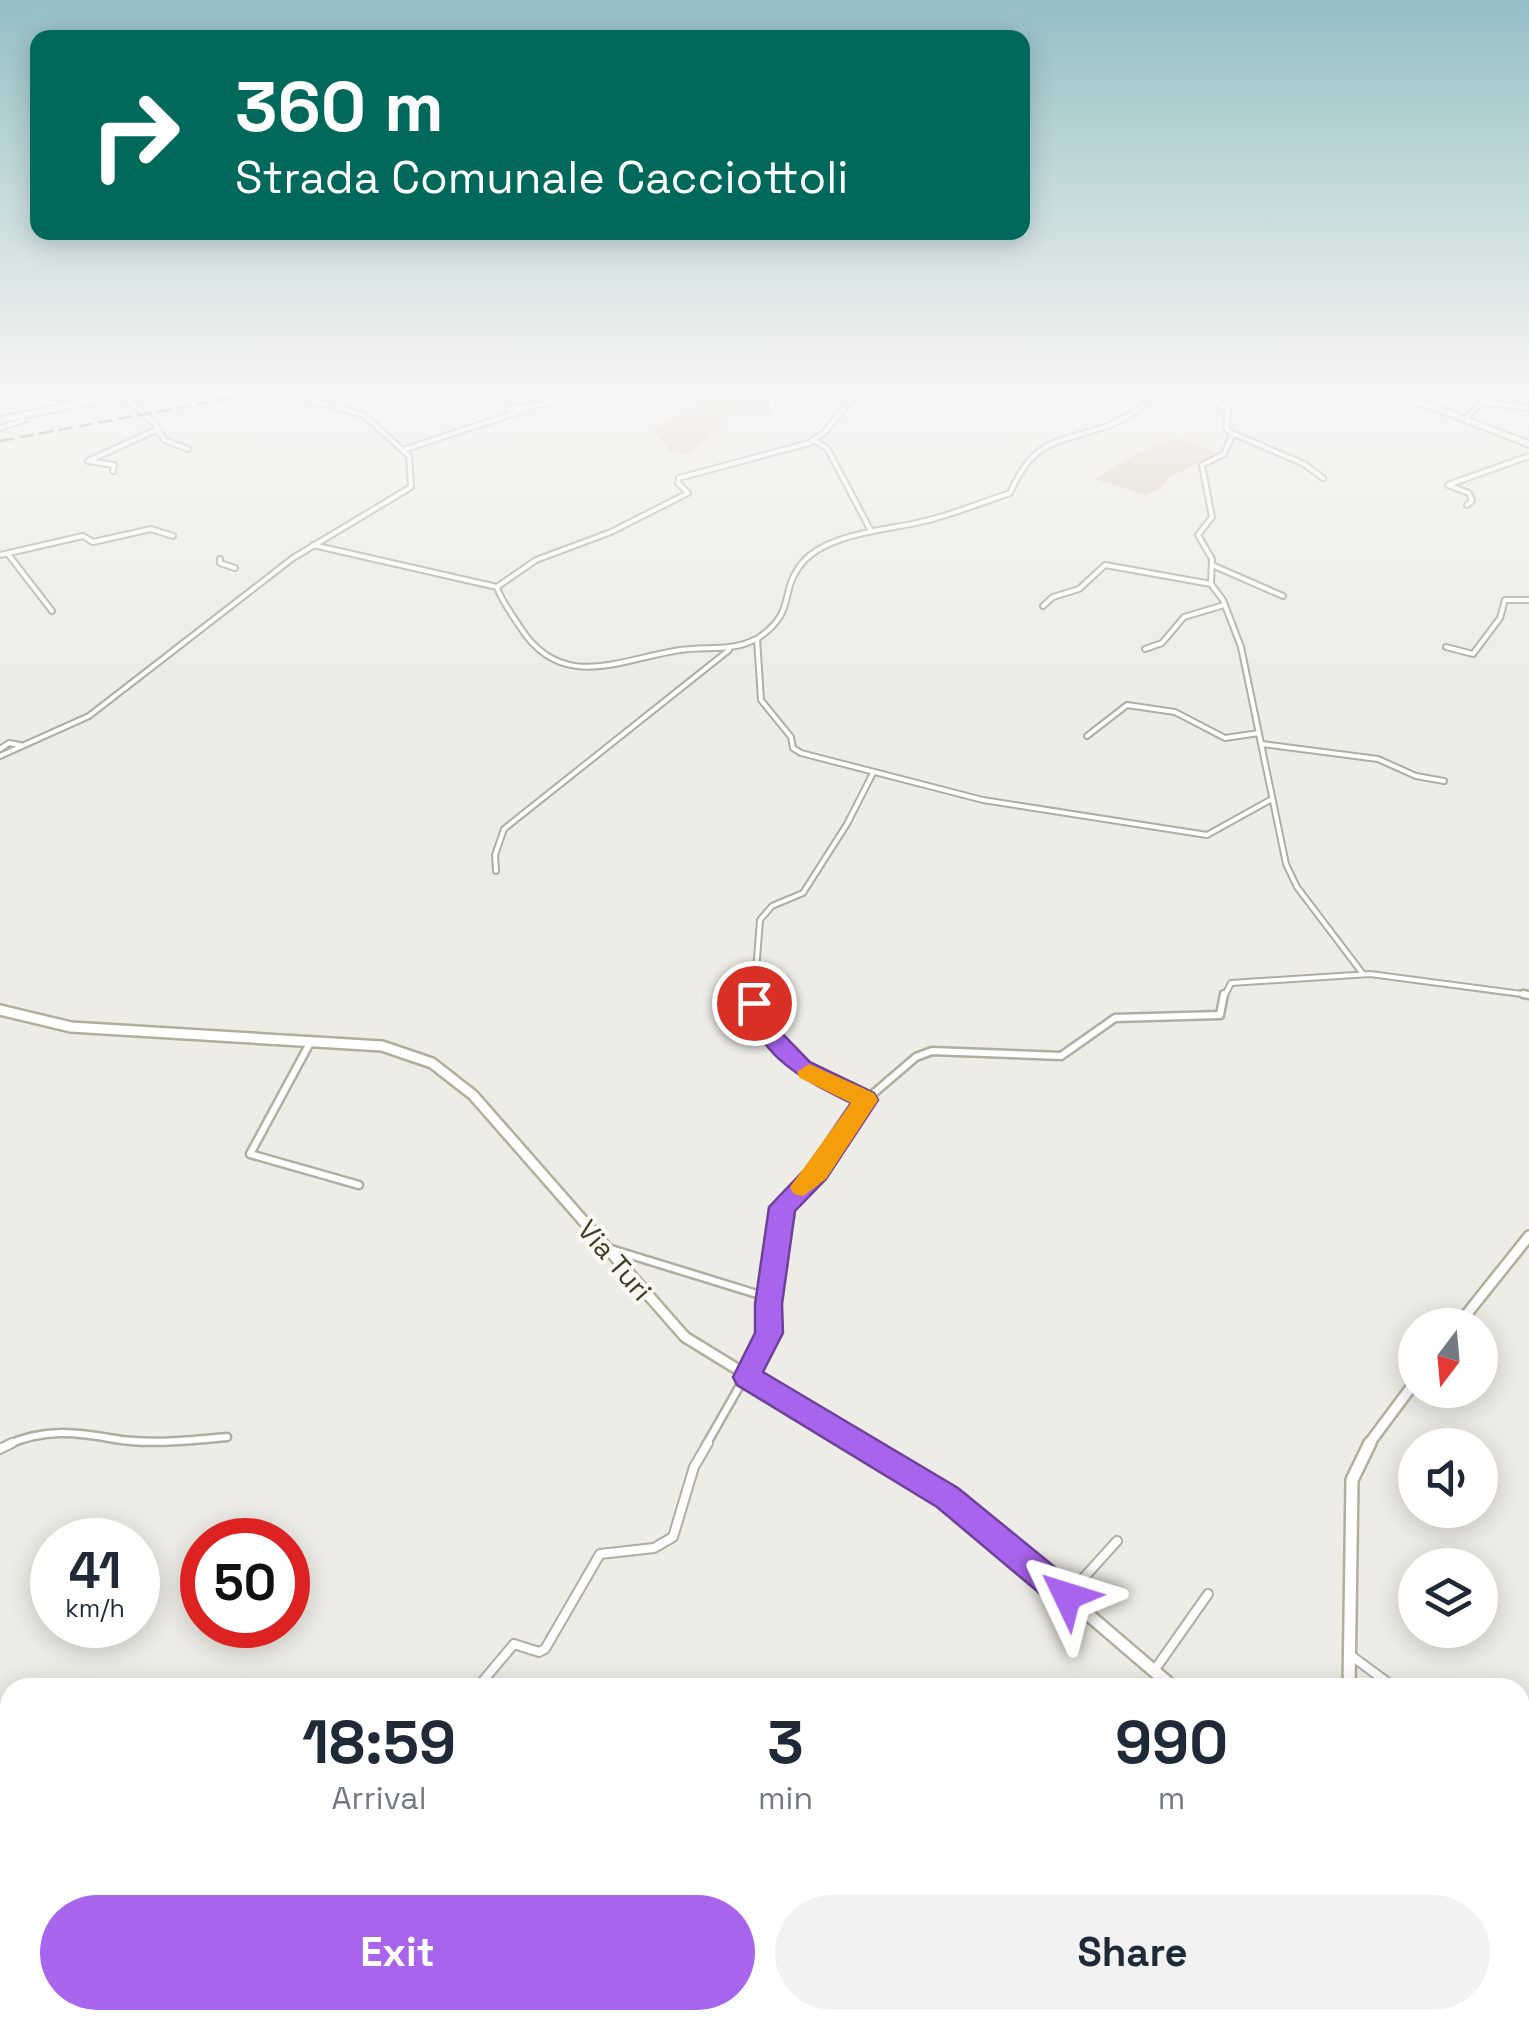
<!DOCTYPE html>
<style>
body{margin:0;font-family:"Space Grotesk",sans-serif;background:#f2f2f3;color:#1f2937;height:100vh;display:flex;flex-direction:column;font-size:38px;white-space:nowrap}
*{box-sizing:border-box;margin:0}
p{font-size:32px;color:#747a83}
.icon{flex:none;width:55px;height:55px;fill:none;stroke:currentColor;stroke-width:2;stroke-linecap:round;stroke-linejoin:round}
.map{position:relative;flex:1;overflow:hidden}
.sheet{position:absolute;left:0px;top:1678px;width:1530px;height:352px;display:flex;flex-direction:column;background:#fff;border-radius:30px 30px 0 0;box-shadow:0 5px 25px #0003}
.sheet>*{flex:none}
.guide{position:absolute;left:30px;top:30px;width:1000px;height:210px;border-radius:20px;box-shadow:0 5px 25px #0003;background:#00695c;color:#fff;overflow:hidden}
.needle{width:65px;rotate:196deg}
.fabs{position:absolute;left:1398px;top:1308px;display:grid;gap:20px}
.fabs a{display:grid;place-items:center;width:100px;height:100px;border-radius:50%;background:#fff;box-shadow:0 5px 25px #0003;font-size:50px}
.speed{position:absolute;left:30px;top:1518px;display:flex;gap:20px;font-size:50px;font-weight:700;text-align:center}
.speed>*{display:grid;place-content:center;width:130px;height:130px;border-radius:50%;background:#fff;box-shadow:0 5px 25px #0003;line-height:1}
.speed small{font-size:25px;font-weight:400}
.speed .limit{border:15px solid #d22;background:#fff;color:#111}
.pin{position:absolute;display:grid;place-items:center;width:85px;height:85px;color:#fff;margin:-42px;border:5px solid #fff;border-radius:50%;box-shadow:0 2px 10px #0007}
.me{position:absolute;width:110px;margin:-55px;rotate:311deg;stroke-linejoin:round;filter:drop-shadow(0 0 8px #0008)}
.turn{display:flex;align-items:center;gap:35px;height:210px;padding:0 40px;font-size:45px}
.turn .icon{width:130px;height:130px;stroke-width:2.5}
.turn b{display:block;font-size:70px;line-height:85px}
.eta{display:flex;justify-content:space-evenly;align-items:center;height:170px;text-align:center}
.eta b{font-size:60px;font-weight:600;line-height:70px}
.cta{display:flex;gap:20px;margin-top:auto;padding:20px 40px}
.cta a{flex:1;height:115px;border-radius:60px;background:#a964ed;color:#fff;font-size:40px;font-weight:600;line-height:115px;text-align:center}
.cta a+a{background:#f2f2f3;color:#1f2937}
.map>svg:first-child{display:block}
.green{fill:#ded0c0}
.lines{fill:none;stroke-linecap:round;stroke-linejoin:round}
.minor-far2-casing{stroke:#afaea1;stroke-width:8}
.minor-far1-casing{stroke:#afaea1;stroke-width:11}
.minor-casing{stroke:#afaea1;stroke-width:12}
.secondary-far2-casing{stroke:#b1af9b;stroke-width:9}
.secondary-far1-casing{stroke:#b1af9b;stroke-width:14}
.secondary-casing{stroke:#b1af9b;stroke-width:16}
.minor-far2{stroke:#fff;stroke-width:4}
.minor-far1{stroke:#fff;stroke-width:6}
.minor{stroke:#fff;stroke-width:8}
.secondary-far2{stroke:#fff;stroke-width:5}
.secondary-far1{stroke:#fff;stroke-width:9}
.secondary{stroke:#fff;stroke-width:11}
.rail{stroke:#7b7a60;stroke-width:2.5;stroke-dasharray:14 6;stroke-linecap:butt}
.route{fill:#a964ed;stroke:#6e419a;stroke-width:2.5}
.slow{fill:#f59e0b}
.labels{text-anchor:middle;stroke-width:8;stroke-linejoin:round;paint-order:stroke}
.street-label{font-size:28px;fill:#403f25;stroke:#faf9f6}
</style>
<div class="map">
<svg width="1529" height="2029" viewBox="0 0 1529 2029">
<rect width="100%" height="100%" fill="#eeece6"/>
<!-- green -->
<g class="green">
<path d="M731,388L768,391L772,415L730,414L720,421L722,430L707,435L710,438L698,443L691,455L667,451L668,447L652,431C670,419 691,402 711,396C722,393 726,395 731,388Z"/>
<path d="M1178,438L1220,454L1171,476L1161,488L1146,495L1095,479L1138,453Z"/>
</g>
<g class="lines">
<!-- minor-far2 casing -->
<g class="minor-far2-casing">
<g id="minor-far2">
<path d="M1172,388C1152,400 1131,416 1110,425C1058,444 1035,436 1010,493C983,502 956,513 929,520C892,530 823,532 799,567C779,596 797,611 757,639L761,700L791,737L793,748L801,753L983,800L1207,835L1272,799"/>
<path d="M1201,388L1228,411L1226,427L1232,436L1224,454L1202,465L1212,517L1198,535L1212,559L1211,584L1223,600L1241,647L1286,864L1297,887L1363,974"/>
<path d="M0,389L72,399"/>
<path d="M1525,394L1529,395"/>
<path d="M126,398L155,424L164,440L188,449"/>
<path d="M73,399H97"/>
<path d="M524,412L509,408L540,405L596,388"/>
<path d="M1465,419L1482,402L1529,408"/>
<path d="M0,428L23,420"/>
<path d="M1232,433L1304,464L1323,478"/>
<path d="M813,440L827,448L871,531"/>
<path d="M403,450L533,407"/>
<path d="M113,471L114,465L88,461L156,430"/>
<path d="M1467,505L1472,501L1469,493L1448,485L1529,456"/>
<path d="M313,545L497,587C501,601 512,614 520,627C562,693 620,659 680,650C707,646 732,652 756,639"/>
<path d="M8,554L52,611"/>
<path d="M0,555L83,536L93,542L151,529L173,536"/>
<path d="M220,559V563L235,568"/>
<path d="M1212,565L1283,596"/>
<path d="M497,587L536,560L611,532L688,493L678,483L679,478L809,443L825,432L860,388"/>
<path d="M1043,606L1053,597L1079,589L1105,565L1211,584"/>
<path d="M1446,647L1473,654L1500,618L1505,600H1529"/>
<path d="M1145,649L1162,643L1184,617L1224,605"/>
<path d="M1087,736L1127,705L1175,712L1225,738L1259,733"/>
<path d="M1262,744L1378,759L1416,776L1444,781"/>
<path d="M0,749L9,743L20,745"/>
<path d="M0,756L89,716L293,558L411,487L409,456L364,415L262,388"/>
<path d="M496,871L495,855L504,829L729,650"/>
<path d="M754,997L760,920L772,906L803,893L847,824L873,773"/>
<path d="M1224,997L1231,983L1370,974L1529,995"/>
</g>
</g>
<!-- minor-far1 casing -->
<g class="minor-far1-casing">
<g id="minor-far1">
<path d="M754,994C752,1051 822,1081 866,1100"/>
<path d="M1523,994L1529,995"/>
<path d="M310,1043L250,1154L359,1185"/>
<path d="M611,1249L770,1298"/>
<path d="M7,1445C44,1428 77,1432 115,1439C151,1445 192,1440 227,1437"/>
<path d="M706,1445L767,1338L782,1207L817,1173L860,1105L916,1057L932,1051L1061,1056L1115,1018L1220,1015L1224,994"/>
</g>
</g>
<!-- minor casing -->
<g class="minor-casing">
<g id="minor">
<path d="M0,1449L12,1443"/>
<path d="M1069,1594L1117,1541"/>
<path d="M1353,1657L1395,1688"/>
<path d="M1156,1668L1208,1594"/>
<path d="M477,1688L514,1644L539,1652L545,1649L600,1554L654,1548L673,1537L694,1467L708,1443"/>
<path d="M1520,1776L1529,1783"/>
<path d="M0,1902L10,1898"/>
</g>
</g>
<!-- secondary-far2 casing -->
<g class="secondary-far2-casing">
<g id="secondary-far2">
<path d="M1366,388L1433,407L1529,444"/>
<path d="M0,420L156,388"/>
</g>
</g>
<!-- secondary-far1 casing -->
<g class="secondary-far1-casing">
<g id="secondary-far1">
<path d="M0,1010L71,1027L382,1046L432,1063L473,1095L685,1337L861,1445"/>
<path d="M1458,1325L1529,1236"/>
<path d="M1368,1445L1415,1382"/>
</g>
</g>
<!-- secondary casing -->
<g class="secondary-casing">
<g id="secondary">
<path d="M857,1443L966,1510L1174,1688"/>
<path d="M1349,1688L1352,1480L1370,1443"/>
<path d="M1520,1910L1529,1914"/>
<path d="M1347,2020V2029"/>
</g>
</g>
<!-- minor-far2 -->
<use href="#minor-far2" class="minor-far2"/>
<!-- minor-far1 -->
<use href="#minor-far1" class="minor-far1"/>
<!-- minor -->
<use href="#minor" class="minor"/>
<!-- secondary-far2 -->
<use href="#secondary-far2" class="secondary-far2"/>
<!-- secondary-far1 -->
<use href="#secondary-far1" class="secondary-far1"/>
<!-- secondary -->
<use href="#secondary" class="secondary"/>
<!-- rail -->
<path class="rail" d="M0,441L285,388"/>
</g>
<!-- sky -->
<linearGradient id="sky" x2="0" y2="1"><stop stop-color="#94bfc5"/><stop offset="0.58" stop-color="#f7f6f4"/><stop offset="1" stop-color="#f7f6f4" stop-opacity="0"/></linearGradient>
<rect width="1529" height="672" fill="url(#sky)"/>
<!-- route -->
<path class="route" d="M754,996L762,998L775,1026L810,1062L874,1093L878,1100L826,1179L795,1211L782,1304L783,1333L763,1372L958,1488L1078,1586L1083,1596L1078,1607L1067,1611L1056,1607L937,1507L737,1385L733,1377L755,1333V1304L769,1207L808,1166L851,1103C799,1077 765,1060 742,1003Z"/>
<!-- slow -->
<path class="slow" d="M809,1064L874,1093L878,1100L826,1179L803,1196L794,1194L790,1187L851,1103L800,1078L797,1072Z"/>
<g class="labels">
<!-- street labels -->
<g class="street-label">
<text transform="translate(615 1260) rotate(49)" y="10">Via Turi</text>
</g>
</g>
</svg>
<div class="fabs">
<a><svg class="needle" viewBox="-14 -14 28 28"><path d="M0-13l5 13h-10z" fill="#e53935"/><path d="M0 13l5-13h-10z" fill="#747a83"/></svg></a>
<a><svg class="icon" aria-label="sound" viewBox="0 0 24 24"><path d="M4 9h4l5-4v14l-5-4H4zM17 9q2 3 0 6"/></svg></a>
<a><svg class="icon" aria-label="layers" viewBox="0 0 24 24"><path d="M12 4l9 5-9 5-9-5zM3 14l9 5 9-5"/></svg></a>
</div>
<div class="speed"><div>41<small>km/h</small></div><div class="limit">50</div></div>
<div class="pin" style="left:754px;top:1003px;background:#d93025"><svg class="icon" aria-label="arrive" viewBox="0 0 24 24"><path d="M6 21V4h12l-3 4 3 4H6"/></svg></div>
<svg class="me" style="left:1067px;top:1596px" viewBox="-20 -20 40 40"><path d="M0-17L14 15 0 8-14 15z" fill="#a964ed" stroke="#fff" stroke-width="4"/></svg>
<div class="guide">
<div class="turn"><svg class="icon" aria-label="right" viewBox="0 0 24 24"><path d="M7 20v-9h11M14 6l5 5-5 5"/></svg><div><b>360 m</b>Strada Comunale Cacciottoli</div></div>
</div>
<section class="sheet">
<div class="eta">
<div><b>18:59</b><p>Arrival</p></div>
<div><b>3</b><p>min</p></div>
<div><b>990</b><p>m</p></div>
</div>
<div class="cta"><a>Exit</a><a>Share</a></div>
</section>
</div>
